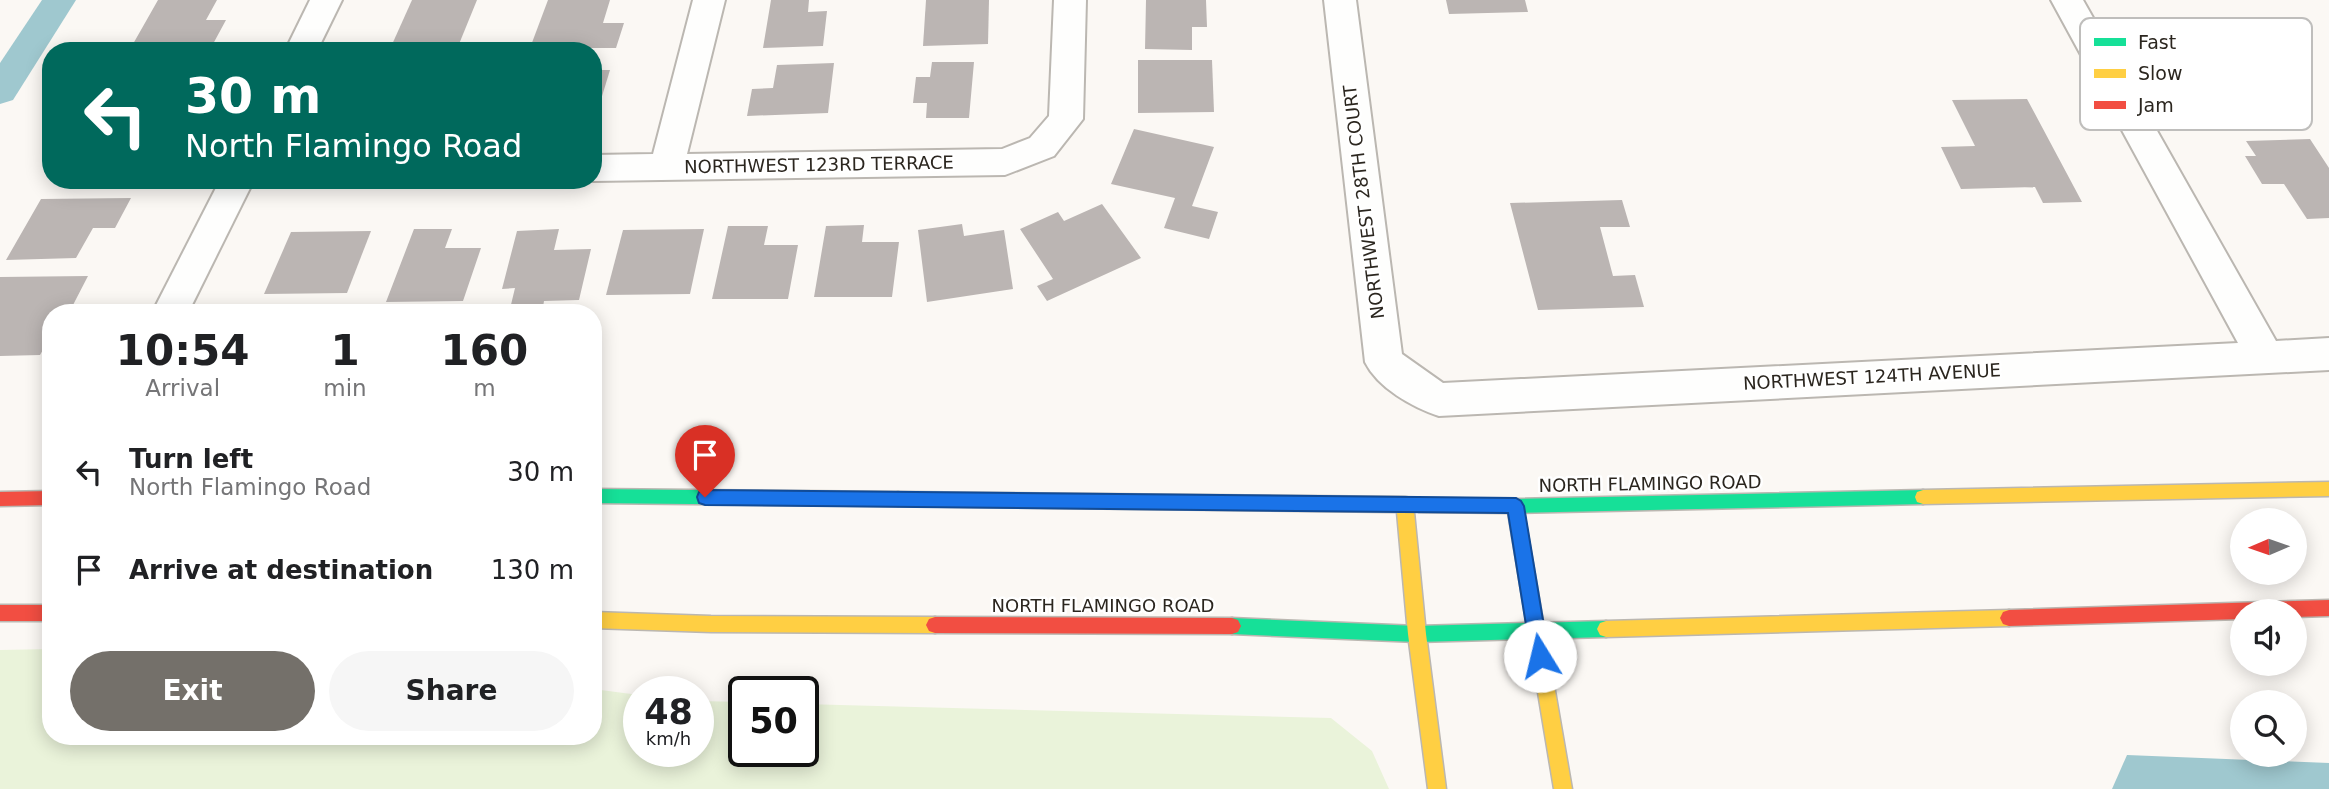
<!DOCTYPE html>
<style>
body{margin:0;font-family:"DejaVu Sans",sans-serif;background:#f6f6f6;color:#202124;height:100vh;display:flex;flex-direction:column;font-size:26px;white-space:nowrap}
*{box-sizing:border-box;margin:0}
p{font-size:23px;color:#757577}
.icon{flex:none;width:38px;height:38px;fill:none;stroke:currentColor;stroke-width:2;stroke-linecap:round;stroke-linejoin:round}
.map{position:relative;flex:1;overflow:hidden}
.side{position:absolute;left:42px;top:304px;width:560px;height:441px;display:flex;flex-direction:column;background:#fff;border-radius:28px;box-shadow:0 4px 18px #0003}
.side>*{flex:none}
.guide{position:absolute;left:42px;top:42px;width:560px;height:147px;border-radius:28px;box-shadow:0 4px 18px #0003;background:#00695c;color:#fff;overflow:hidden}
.needle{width:46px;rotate:268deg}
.controls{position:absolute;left:2230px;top:508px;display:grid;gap:14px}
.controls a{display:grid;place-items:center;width:77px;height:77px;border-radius:50%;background:#fff;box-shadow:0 4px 18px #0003;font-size:35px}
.speed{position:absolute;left:623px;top:676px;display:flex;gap:14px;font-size:35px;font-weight:700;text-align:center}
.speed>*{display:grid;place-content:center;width:91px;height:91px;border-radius:50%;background:#fff;box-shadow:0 4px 18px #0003;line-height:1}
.speed small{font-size:18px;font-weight:400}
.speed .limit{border:4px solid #111;border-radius:10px;background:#fff;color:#111}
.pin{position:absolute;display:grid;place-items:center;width:60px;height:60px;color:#fff;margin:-72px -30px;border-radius:50% 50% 50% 0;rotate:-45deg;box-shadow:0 0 7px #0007}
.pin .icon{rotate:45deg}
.me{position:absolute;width:77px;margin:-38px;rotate:351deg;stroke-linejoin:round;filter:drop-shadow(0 0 5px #0008)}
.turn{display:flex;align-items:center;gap:24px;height:147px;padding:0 28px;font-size:32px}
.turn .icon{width:91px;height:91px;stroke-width:2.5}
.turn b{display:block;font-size:49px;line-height:60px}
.eta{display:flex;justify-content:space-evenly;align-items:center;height:119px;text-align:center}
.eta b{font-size:42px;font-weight:700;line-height:49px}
.button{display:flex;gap:14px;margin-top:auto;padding:14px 28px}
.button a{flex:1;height:80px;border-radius:42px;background:#74706a;color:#fff;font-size:28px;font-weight:700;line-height:80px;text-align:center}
.button a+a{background:#f6f6f6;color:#202124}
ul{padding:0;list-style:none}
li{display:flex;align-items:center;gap:21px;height:98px;padding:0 28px}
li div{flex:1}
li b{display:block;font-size:26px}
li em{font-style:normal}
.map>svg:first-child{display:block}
.green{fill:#eaf3da}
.water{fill:#9fc8cf}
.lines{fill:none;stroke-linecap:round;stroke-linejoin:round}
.canal{fill:#9fc8cf;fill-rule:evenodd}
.building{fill:#bbb5b3}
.street-casing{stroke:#bbb7b1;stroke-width:4}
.fast-casing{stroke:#bbb7b1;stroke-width:3}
.slow-casing{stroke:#bbb7b1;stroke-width:3}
.jam-casing{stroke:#bbb7b1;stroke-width:3}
.street{fill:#fefefd;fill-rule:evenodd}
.fast{fill:#16e098;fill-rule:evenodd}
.slow{fill:#ffcf43;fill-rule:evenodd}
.jam{fill:#f24e42;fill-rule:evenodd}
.route{fill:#1a73e8;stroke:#114b97;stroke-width:2}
.labels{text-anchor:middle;stroke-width:5;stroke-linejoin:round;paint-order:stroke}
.street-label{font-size:18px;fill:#2b261f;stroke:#fff}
.key{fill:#fff;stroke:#bfbebc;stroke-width:2}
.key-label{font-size:19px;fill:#2b261f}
</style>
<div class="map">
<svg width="2329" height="789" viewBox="0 0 2329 789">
<rect width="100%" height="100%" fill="#fbf8f4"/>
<!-- green -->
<path class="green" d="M51,649V737H593V689L639,695V751H698V701L744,702V751H803V704L1331,718L1372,751L1389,789H0V650Z"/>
<!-- water -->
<path class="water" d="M2127,755L2329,763V789H2112Z"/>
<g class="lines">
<!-- canal -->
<path class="canal" d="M42,0H76L13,100L0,104V63Z"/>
</g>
<!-- building -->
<g class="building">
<path d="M158,0H217L206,20H226L213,44H133Z"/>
<path d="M412,0H477L457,49H390Z"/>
<path d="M548,0H610L603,23H624L616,48H530Z"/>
<path d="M771,0H809L808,12L827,11L823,46L763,48Z"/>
<path d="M926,0H989L988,44L923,46Z"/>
<path d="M1146,0H1206L1207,27H1192V50L1145,49Z"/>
<path d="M1446,0H1525L1528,12L1449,14Z"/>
<path d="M1138,60H1212L1214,112L1138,113Z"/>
<path d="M932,62H974L969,118H926L927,103H913L916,77H930Z"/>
<path d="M834,63L828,113L747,116L752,89L773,88L777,65Z"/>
<path d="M593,70H610L599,106H593Z"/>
<path d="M2027,99L2082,202L2043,203L2035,187L1961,189L1941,147L1975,146L1952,100Z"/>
<path d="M1134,129L1214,147L1192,206L1218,212L1209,239L1164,228L1175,198L1111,184Z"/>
<path d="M2310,139L2329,168V218L2307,219L2284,184H2262L2245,156H2256L2246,141Z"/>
<path d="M131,198L115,228H93L76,258L6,260L41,199Z"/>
<path d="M1622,200L1630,227H1600L1613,276L1635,275L1644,307L1538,310L1510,203Z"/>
<path d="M1102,204L1141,258L1047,301L1037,286L1053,279L1020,229L1058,212L1064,221Z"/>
<path d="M962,224L964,236L1004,230L1013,289L927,302L918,230Z"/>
<path d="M864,225L862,242H899L892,297H814L826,226Z"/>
<path d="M728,226H768L764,245H798L788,299H712Z"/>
<path d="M414,229H452L445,248H481L463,301L386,302Z"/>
<path d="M559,229L554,250L591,249L579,300L544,301L542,313H509L515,288L502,289L517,231Z"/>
<path d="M704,229L690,294L606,295L623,230Z"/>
<path d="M371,231L347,293L264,294L291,232Z"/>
<path d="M88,276L73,305H67L63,313H51V336L40,355L0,356V277Z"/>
</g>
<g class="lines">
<!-- street casing -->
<g class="street-casing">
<g id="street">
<path d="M310,0H342L317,51H285Z"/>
<path d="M693,0H725L687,154L1002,149L1030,138L1049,116L1054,0H1086L1083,119L1054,156L1005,175L593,181L591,180H593V155L653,154Z"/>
<path d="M1324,0H1356L1402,354L1443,383L2238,343L2051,0H2083L2276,341L2329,338V370L1439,416C1412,407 1378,388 1365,362Z"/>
<path d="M220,180H254L188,313H152Z"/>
</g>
</g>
<!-- fast casing -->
<g class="fast-casing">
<g id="fast">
<path d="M593,489L898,492L904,494L906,499L904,504L898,506L593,503Z"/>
<path d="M1923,490L1929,492L1931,497L1929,502L1923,504L1515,513L1419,512L1413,510L1411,505L1413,500L1419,498L1515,499Z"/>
<path d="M1232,618L1417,626L1606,621L1612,623L1615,629L1612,635L1606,637L1417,642L1232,634L1226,632L1223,626L1226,620Z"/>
</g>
</g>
<!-- slow casing -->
<g class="slow-casing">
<g id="slow">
<path d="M2329,482V496L1923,504L1917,502L1915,497L1917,492L1923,490Z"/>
<path d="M898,492L1405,497L1425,500L1427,505L1425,510L1414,512L1426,634L1446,789H1428L1408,634L1397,512L898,506L892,504L890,499L892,494Z"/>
<path d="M1515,499L1521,501L1523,506L1572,789H1554L1507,506L1509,501Z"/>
<path d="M2009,610L2015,612L2018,618L2015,624L2009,626L1606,637L1600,635L1597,629L1600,623L1606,621Z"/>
<path d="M593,612L711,616L935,617L941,619L944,625L941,631L935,633L711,632L593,628Z"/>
</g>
</g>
<!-- jam casing -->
<g class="jam-casing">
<g id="jam">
<path d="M51,491V505L0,506V492Z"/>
<path d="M2329,600V616L2294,617V611H2242V619L2009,626L2003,624L2000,618L2003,612L2009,610Z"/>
<rect x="0" y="605" width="51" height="16"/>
<path d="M935,617L1232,618L1238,620L1241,626L1238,632L1232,634L935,633L929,631L926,625L929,619Z"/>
</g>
</g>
<!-- street -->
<use href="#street" class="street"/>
<!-- fast -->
<use href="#fast" class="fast"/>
<!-- slow -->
<use href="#slow" class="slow"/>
<!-- jam -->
<use href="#jam" class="jam"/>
</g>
<!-- route -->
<path class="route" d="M705,490L1516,498L1521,501L1524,506L1549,656L1547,662L1540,665L1534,662L1531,656L1508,513L705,505L699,503L697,497L699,492Z"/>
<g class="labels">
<!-- street labels -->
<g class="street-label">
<text transform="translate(819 165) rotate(-1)" y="6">NORTHWEST 123RD TERRACE</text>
<text transform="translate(1364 202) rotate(-97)" y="6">NORTHWEST 28TH COURT</text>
<text transform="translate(1872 377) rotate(-3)" y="6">NORTHWEST 124TH AVENUE</text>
<text transform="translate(1650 484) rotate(-1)" y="6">NORTH FLAMINGO ROAD</text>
<text x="1103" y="612">NORTH FLAMINGO ROAD</text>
</g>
</g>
<!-- legend -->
<rect x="2080" y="18" width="232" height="112" rx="10" class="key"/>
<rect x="2094" y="38" width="32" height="8" fill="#16e098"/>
<rect x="2094" y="69" width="32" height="9" fill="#ffcf43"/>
<rect x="2094" y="101" width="32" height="8" fill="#f24e42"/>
<g class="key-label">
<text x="2138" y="49">Fast</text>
<text x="2138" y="80">Slow</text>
<text x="2138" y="112">Jam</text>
</g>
</svg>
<div class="controls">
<a><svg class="needle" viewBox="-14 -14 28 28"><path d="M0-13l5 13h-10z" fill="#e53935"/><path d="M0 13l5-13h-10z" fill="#757577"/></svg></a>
<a><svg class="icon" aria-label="sound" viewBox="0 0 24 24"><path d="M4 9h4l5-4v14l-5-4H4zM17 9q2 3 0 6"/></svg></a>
<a><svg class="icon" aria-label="search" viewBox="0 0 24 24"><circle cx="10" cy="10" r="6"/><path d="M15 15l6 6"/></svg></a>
</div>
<div class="speed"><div>48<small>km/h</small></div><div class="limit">50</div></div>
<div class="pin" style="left:705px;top:497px;background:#d93025"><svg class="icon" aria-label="arrive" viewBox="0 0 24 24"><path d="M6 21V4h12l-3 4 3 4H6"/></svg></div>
<svg class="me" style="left:1540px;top:656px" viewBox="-20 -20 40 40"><circle r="19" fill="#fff"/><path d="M0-13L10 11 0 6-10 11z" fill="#1a73e8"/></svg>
<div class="guide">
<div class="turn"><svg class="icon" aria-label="left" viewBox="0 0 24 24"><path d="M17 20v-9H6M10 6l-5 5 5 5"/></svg><div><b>30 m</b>North Flamingo Road</div></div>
</div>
<section class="side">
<div class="eta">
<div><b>10:54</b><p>Arrival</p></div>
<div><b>1</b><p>min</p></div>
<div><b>160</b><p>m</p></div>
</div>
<ul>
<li><svg class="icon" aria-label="left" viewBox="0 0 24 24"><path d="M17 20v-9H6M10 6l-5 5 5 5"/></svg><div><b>Turn left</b><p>North Flamingo Road</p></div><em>30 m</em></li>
<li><svg class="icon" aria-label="arrive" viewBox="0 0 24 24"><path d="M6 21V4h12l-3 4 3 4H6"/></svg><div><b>Arrive at destination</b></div><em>130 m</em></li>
</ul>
<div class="button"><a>Exit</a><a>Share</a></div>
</section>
</div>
